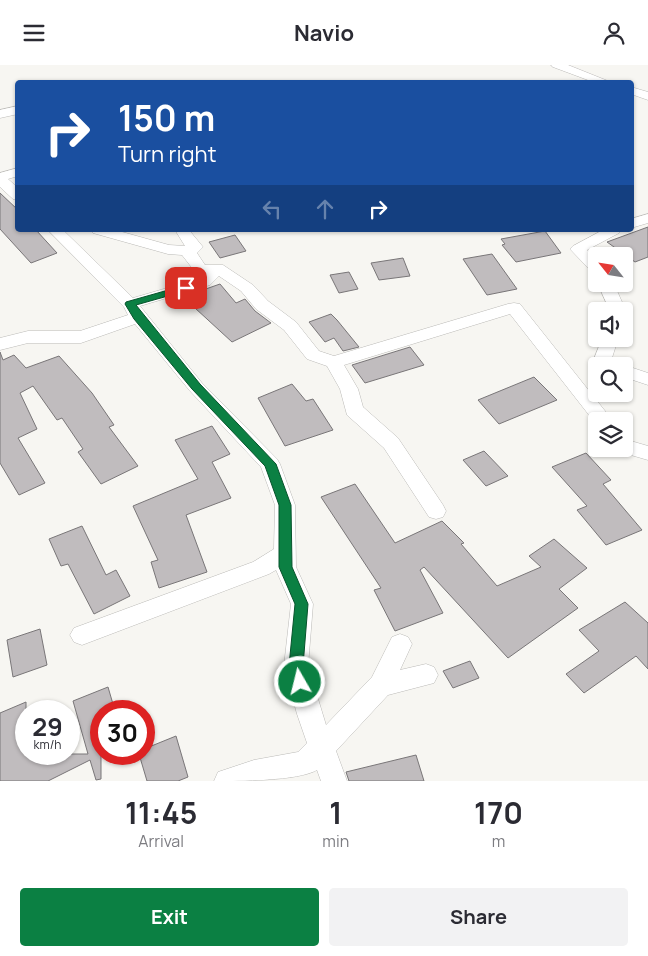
<!DOCTYPE html>
<style>
body{margin:0;font-family:Manrope,sans-serif;background:#f2f2f3;color:#2b2b33;height:100vh;display:flex;flex-direction:column;font-size:19px;white-space:nowrap}
*{box-sizing:border-box;margin:0}
p{font-size:16px;color:#7c7c81}
.icon{flex:none;width:28px;height:28px;fill:none;stroke:currentColor;stroke-width:2;stroke-linecap:round;stroke-linejoin:round}
.map{position:relative;height:716px;overflow:hidden}
.sheet{display:flex;flex-direction:column;background:#fff;flex:1}
.sheet>*{flex:none}
.guide{position:absolute;left:15px;top:15px;width:619px;height:152px;border-radius:5px;box-shadow:0 1px 4px #0004;background:#1a4fa0;color:#fff;overflow:hidden}
.needle{width:32px;rotate:300deg}
.buttons{position:absolute;left:588px;top:182px;display:grid;gap:10px}
.buttons a{display:grid;place-items:center;width:45px;height:45px;border-radius:5px;background:#fff;box-shadow:0 1px 4px #0004;font-size:25px}
.speed{position:absolute;left:15px;top:635px;display:flex;gap:10px;font-size:25px;font-weight:700;text-align:center}
.speed>*{display:grid;place-content:center;width:65px;height:65px;border-radius:50%;background:#fff;box-shadow:0 1px 4px #0004;line-height:1}
.speed small{font-size:12px;font-weight:400}
.speed .limit{border:8px solid #d22;background:#fff;color:#111}
.pin{position:absolute;display:grid;place-items:center;width:42px;height:42px;color:#fff;margin:-21px;border-radius:10px;box-shadow:0 2px 8px #0006}
.me{position:absolute;width:55px;margin:-28px;rotate:352deg;stroke-linejoin:round;filter:drop-shadow(0 0 4px #0008)}
.turn{display:flex;align-items:center;gap:18px;height:105px;padding:0 20px;font-size:22px}
.turn .icon{width:65px;height:65px;stroke-width:2.5}
.turn b{display:block;font-size:35px;line-height:42px}
.lanes{display:flex;align-items:center;height:48px;padding:0 20px;background:#0003;justify-content:center;gap:25px;direction:ltr}
.lanes .off{opacity:.35}
.eta{display:flex;justify-content:space-evenly;align-items:center;height:85px;text-align:center}
.eta b{font-size:30px;font-weight:700;line-height:35px}
.primary-button{display:flex;gap:10px;margin-top:auto;padding:10px 20px}
.primary-button a{flex:1;height:58px;border-radius:5px;background:#0b8043;color:#fff;font-size:20px;font-weight:700;line-height:58px;text-align:center}
.primary-button a+a{background:#f2f2f3;color:#2b2b33}
header{display:flex;justify-content:space-between;align-items:center;height:65px;padding:0 20px;background:#fff;font-size:22px;font-weight:700}
.map>svg:first-child{display:block}
.building{fill:#c0bcbe;stroke:#797678}
.lines{fill:none;stroke-linecap:round;stroke-linejoin:round}
.street-casing{stroke:#bbbab7;stroke-width:1}
.street{fill:#fff;fill-rule:evenodd}
.route{fill:#0b8043;stroke:#07532c}
</style>
<header><svg class="icon" aria-label="menu" viewBox="0 0 24 24"><path d="M4 6h16M4 12h16M4 18h16"/></svg>Navio<svg class="icon" aria-label="person" viewBox="0 0 24 24"><circle cx="12" cy="8" r="4"/><path d="M4 21q1-7 8-7t8 7"/></svg></header>
<div class="map">
<svg width="648" height="716" viewBox="0 0 648 716">
<rect width="100%" height="100%" fill="#f7f6f2"/>
<!-- building -->
<g class="building">
<path d="M0,128L18,145V165H36L57,188L31,198L0,164Z"/>
<path d="M648,162V192L635,197L607,177Z"/>
<path d="M545,166L561,188L516,197L502,180L505,179L501,174Z"/>
<path d="M235,170L246,186L220,193L209,177Z"/>
<path d="M492,189L517,224L487,230L463,194Z"/>
<path d="M403,193L410,211L379,215L371,198Z"/>
<path d="M349,207L358,224L339,228L330,210Z"/>
<path d="M220,219L236,238L245,234L255,246L271,258L232,277L183,232Z"/>
<path d="M331,249L337,255L359,282L343,286L334,273L325,277L309,257Z"/>
<path d="M410,282L424,300L365,318L352,300Z"/>
<path d="M0,287L3,295L14,290L26,303L59,291L92,328L114,360L109,362L138,401L101,419L78,387L83,384L62,353L57,355L33,321L20,328L37,364L18,373L45,418L19,430L0,398Z"/>
<path d="M534,312L557,335L499,359L478,335Z"/>
<path d="M292,319L306,336L313,334L333,365L285,381L258,333Z"/>
<path d="M212,361L230,389L212,397L231,433L186,450L207,507L159,523L151,497L158,495L133,441L198,414L175,375Z"/>
<path d="M484,386L508,411L486,421L463,395Z"/>
<path d="M586,388L611,415L603,419L642,465L606,480L577,445L587,441L552,402Z"/>
<path d="M355,419L395,478L442,456L464,478L461,479L497,521L541,502L529,491L554,474L587,503L559,524L578,543L508,593L424,502L420,505L443,548L395,566L374,525L381,523L321,432Z"/>
<path d="M82,461L106,510L116,505L130,531L94,549L68,499L61,501L49,474Z"/>
<path d="M625,537L648,558V604L636,591L584,628L566,609L599,586L579,565Z"/>
<path d="M40,564L47,600L13,612L7,575Z"/>
<path d="M470,596L479,613L453,623L443,606Z"/>
<path d="M108,622L115,646H101V689H104L101,690V714L96,715L90,695L48,716H0V648L26,637V689H88L73,636Z"/>
<path d="M176,671L188,712L178,716H147L139,689H144V684Z"/>
<path d="M416,690L424,716H349L346,707Z"/>
</g>
<g class="lines">
<!-- street casing -->
<g class="street-casing">
<g id="street">
<path d="M551,0H568L613,18H596L553,2Z"/>
<path d="M631,22L648,27V35L631,29Z"/>
<path d="M18,41V49L0,53V45Z"/>
<path d="M18,103V111L8,114L18,123V135L13,134L0,122V108Z"/>
<path d="M648,149V158L631,163V154Z"/>
<path d="M48,165H63L133,233L198,214L203,209L196,208L182,190L168,189L93,168L91,165H115L169,180L185,181L175,165H189L203,182L197,188L205,200H223L253,220L268,236L296,257L319,286L334,291L508,239L514,238L520,239L613,356H596V359L510,249L344,300L358,324L363,342L398,373L443,440L446,446L443,452L436,454L429,452L384,383L347,350L340,324L327,301L307,294L284,265L256,244L241,226L219,211L210,220L140,241L202,318L277,394L280,399L295,440L296,502L313,539L308,601L326,660L372,612L392,572L400,569L408,572L412,579L400,605L426,599L434,602L438,610L434,618L388,630L336,686L347,716H321L317,705C298,716 239,716 214,716L218,707L254,695L298,687L307,678L297,649L284,601L291,539L276,505L269,509L82,580L74,577L70,570L74,563L253,497L274,484L275,440L261,402L190,326L135,259L81,278H28L0,285V273L28,266H80L128,250L124,242Z"/>
<path d="M603,165H621L619,168L587,185L596,194V208L591,206L570,184L573,181Z"/>
<path d="M598,219H614L626,246L624,250V246H610Z"/>
<path d="M602,274H618L611,296L615,297L618,301H596V304L592,299Z"/>
<path d="M624,300L648,308V320L624,312V301H620Z"/>
<path d="M624,374L648,381V395L617,386L616,384H624Z"/>
</g>
</g>
<!-- street -->
<use href="#street" class="street"/>
</g>
<!-- route -->
<path class="route" d="M186,220L189,221V225L136,240L200,319L276,399L291,440L292,502L308,539L303,601L308,617L306,622L300,624L295,622L289,601L295,539L279,502V440L265,401L192,324L134,254L125,239L126,237Z"/>
</svg>
<div class="buttons">
<a><svg class="needle" viewBox="-14 -14 28 28"><path d="M0-13l5 13h-10z" fill="#e53935"/><path d="M0 13l5-13h-10z" fill="#7c7c81"/></svg></a>
<a><svg class="icon" aria-label="sound" viewBox="0 0 24 24"><path d="M4 9h4l5-4v14l-5-4H4zM17 9q2 3 0 6"/></svg></a>
<a><svg class="icon" aria-label="search" viewBox="0 0 24 24"><circle cx="10" cy="10" r="6"/><path d="M15 15l6 6"/></svg></a>
<a><svg class="icon" aria-label="layers" viewBox="0 0 24 24"><path d="M12 4l9 5-9 5-9-5zM3 14l9 5 9-5"/></svg></a>
</div>
<div class="speed"><div>29<small>km/h</small></div><div class="limit">30</div></div>
<div class="pin" style="left:186px;top:223px;background:#d93025"><svg class="icon" aria-label="arrive" viewBox="0 0 24 24"><path d="M6 21V4h12l-3 4 3 4H6"/></svg></div>
<svg class="me" style="left:300px;top:617px" viewBox="-20 -20 40 40"><circle r="17" fill="#0b8043" stroke="#fff" stroke-width="3"/><path d="M0-11L8 9 0 5-8 9z" fill="#fff"/></svg>
<div class="guide">
<div class="turn"><svg class="icon" aria-label="right" viewBox="0 0 24 24"><path d="M7 20v-9h11M14 6l5 5-5 5"/></svg><div><b>150 m</b>Turn right</div></div>
<div class="lanes"><svg class="icon off" aria-label="left" viewBox="0 0 24 24"><path d="M17 20v-9H6M10 6l-5 5 5 5"/></svg><svg class="icon off" aria-label="ahead" viewBox="0 0 24 24"><path d="M12 20V5M6 11l6-6 6 6"/></svg><svg class="icon" aria-label="right" viewBox="0 0 24 24"><path d="M7 20v-9h11M14 6l5 5-5 5"/></svg></div>
</div>
</div>
<section class="sheet">
<div class="eta">
<div><b>11:45</b><p>Arrival</p></div>
<div><b>1</b><p>min</p></div>
<div><b>170</b><p>m</p></div>
</div>
<div class="primary-button"><a>Exit</a><a>Share</a></div>
</section>
